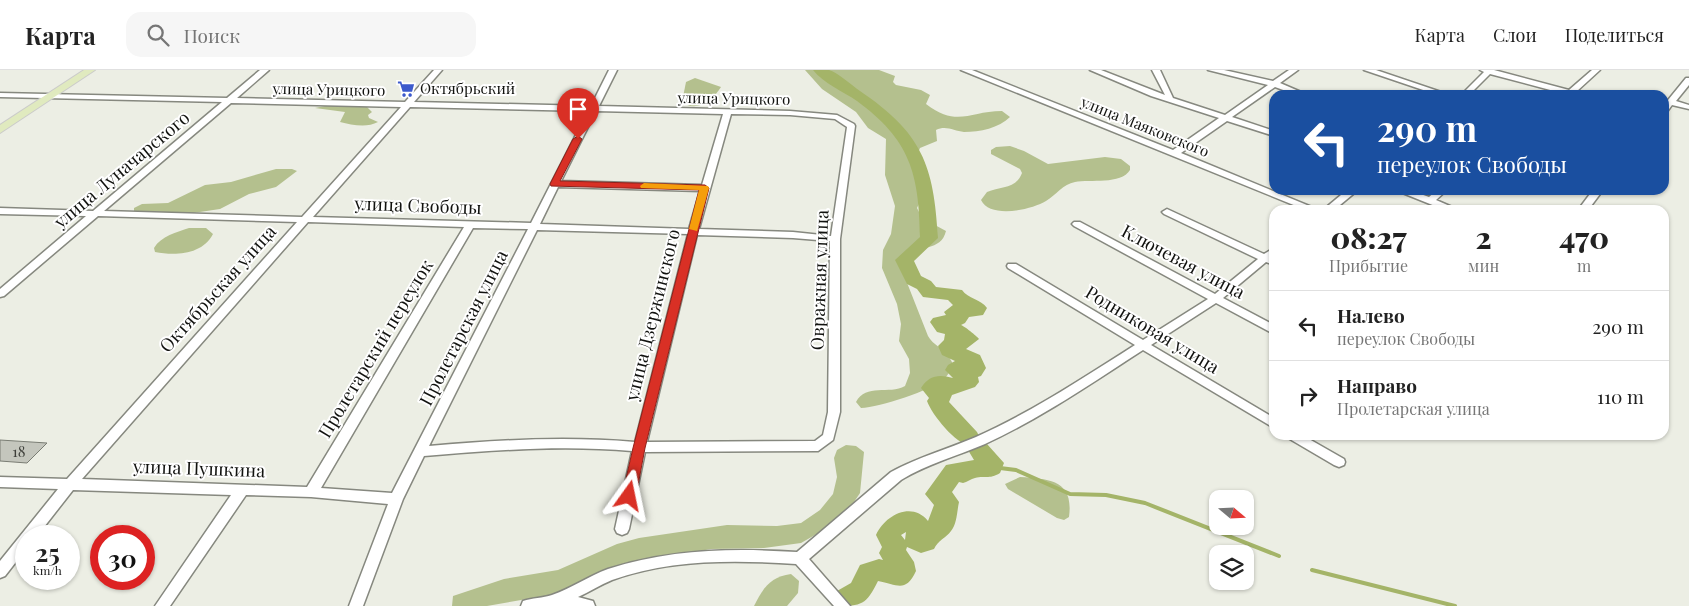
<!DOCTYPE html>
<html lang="ru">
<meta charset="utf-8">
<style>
body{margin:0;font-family:"Playfair Display",serif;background:#f6f6f6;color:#222;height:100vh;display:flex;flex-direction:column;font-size:19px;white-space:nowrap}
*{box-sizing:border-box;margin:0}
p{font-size:16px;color:#767676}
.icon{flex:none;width:28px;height:28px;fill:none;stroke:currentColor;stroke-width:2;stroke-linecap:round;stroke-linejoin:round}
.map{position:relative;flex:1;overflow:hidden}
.panel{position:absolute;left:1269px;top:135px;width:400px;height:235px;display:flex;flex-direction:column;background:#fff;border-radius:15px;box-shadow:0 1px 4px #0004}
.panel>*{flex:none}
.guide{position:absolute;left:1269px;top:20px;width:400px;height:105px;border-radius:15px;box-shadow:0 1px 4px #0004;background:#1a4fa0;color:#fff;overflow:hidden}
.needle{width:32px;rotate:109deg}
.controls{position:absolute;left:1209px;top:420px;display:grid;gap:10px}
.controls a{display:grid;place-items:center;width:45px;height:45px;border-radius:10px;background:#fff;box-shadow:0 1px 4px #0004;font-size:25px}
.speed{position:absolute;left:15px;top:455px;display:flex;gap:10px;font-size:25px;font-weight:700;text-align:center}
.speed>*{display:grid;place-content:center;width:65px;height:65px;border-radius:50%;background:#fff;box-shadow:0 1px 4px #0004;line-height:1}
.speed small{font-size:12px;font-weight:400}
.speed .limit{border:8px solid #d22;background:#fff;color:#111}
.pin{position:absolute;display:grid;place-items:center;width:42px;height:42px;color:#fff;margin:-51px -21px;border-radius:50% 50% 50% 0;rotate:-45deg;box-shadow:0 0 5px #0007}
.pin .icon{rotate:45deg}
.me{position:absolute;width:55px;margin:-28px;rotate:12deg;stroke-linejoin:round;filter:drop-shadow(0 0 4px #0008)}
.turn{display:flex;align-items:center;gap:18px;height:105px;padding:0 25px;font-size:22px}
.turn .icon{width:65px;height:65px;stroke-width:2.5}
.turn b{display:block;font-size:35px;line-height:42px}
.eta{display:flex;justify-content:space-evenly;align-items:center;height:85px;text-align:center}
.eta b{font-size:30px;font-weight:800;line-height:35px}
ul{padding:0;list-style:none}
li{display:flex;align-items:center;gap:15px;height:70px;padding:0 25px;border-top:1px solid #e0e0e0}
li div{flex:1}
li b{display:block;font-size:19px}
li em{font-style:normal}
header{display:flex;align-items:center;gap:30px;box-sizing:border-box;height:70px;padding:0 25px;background:#fff;border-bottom:1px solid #e0e0e0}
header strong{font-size:24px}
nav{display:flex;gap:28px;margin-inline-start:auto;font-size:18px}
.search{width:350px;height:45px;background:#f6f6f6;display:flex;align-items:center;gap:12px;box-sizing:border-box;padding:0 18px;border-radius:15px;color:#767676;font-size:19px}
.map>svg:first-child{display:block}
.green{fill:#b4c08e}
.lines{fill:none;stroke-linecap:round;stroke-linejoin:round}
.stream{stroke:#a4b468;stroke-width:4}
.river{fill:#a4b468;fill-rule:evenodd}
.building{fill:#c4c6bd;stroke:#7a7d74}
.minor-casing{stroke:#86887f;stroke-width:3}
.major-casing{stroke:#cbcbca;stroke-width:2}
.minor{fill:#fff;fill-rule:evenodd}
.major{fill:#e0eabf;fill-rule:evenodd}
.route{fill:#d93025;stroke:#8d1f18}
.slow{fill:#f59e0b}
.labels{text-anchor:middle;stroke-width:4;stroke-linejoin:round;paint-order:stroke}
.far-poi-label{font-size:15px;fill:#11120f;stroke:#fff;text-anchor:start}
.far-street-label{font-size:15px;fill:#11120f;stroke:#fff}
.number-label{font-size:15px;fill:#3e3f3a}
.street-label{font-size:18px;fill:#11120f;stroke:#fff}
</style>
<header>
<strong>Карта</strong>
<div class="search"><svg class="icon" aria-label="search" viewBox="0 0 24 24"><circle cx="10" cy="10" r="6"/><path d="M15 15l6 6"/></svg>Поиск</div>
<nav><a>Карта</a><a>Слои</a><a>Поделиться</a></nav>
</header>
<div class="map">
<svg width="1689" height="536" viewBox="0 0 1689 536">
<rect width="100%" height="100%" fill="#eceee4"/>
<!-- green -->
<g class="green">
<path d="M805,0H879L895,6L893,12L896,15L921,20L930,25L926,34C958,58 969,41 1002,41L1010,47C999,58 980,62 964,62C954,61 946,55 936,60L937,71L920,78L917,85L928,114L917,138L922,148L946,161C941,182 918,175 905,185L902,200L928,266C937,280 944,275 953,294C951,299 949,304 945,308C931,321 880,337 861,338L856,332C866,313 889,325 905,316L910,303L909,289L899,271L901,254L897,234L882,198L883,180L891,164L895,136L885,105L886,69L868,58L856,42L822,19Z"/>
<path d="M695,8L721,17C713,30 697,43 682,32L686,12Z"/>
<path d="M335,34L367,37L372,42L368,45L369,48L378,52C367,58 352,55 340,52L345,42L315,38Z"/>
<path d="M1010,76L1024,81L1048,94L1105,87L1121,89L1130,96V100C1121,115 1090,109 1075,112C1063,114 1056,125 1046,131C1031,140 990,149 981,130L987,122C1001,116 1016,119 1022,103L1020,99L991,84V80L996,77Z"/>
<path d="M276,99H292L297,101L276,117L249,124L220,139L193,143L134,141V138L142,134L168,133L205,115L231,112Z"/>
<path d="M189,158H206L213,164C202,185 175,186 155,182L154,178C161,166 177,162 189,158Z"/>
<path d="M846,375L856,376L864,382L860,423L854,432L822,461L801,473L764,478L711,479L632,493L562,523L487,536H452L453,526L504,509L558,500L617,474L639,468L727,455L777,456L801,453L820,440L833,424L837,407L834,388L837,380Z"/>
<path d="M1020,407C1050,409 1074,410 1069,447L1064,450L1057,448L1008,419L1005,414Z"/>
<path d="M791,504L799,511L798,523L787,536H754C763,518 770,507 791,504Z"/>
</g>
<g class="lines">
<!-- stream -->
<g class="stream">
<path d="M992,397L1016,400L1070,424L1106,425L1145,433L1279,486"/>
<path d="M1312,500L1455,536"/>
</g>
<!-- river -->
<path class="river" d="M813,0C818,0 824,0 829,0C839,3 851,15 860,21C922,63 934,95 938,168L914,191L921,206L931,211L936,217L962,220C968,229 981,229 987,238L983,245L969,247L965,253L961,255C964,256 977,266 979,269L966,279L980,285L986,298L981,306L978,307L979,312L975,317L952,325L949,332L977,362L980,368L978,372L987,374L1004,393L1000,403C989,410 984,405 975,408C971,409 967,412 963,413L959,412L952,422L959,432C957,441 957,454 951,461C946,468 938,470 934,479L921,483L907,477L906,480L914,492L916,501C905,524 897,514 878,511C866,535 862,536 836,536L833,529L837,521L851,513L860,495L879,489L883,490L879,483L882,477L876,465C885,445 912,431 928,451L934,435L925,424L946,395L974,390L968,380L970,376C956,374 932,345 927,331L929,328L921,318C929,305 939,304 953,308L945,300L948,295L955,291L942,285L938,276L944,270L945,264L937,262L930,252L933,248L946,245L944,242L953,235L948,230L923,227L917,219L907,214L895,190L920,167C919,103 910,70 857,31C844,22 823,13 813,0ZM906,462L905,470L901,465Z"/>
</g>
<!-- building -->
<path class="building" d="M0,370L47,373L27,393L0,391Z"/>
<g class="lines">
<!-- minor casing -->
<g class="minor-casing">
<g id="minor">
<path d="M260,0H269L237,28L405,32L434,0H442L414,32L591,36L609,0H617L599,36L790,41L837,45L854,54L855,56L840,169V342L833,370L818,381L645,382L629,459L627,463L622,465L617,463L615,459L632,381C563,375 494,380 424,386L403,429L363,536H349L388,434L311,427L246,425L170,536H155L231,425L73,420L37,466H26V479L5,506L0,508V491L58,419L0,417V407L67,409L297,152L98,146L4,226L0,227V219L86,146L0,144V138L93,141L222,32L0,27V23L227,28ZM231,33L401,37L302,147L104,141ZM410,37L588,41L531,153L313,147ZM596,41L723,44L702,115L561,111ZM731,44L790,45L835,49L847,57L831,166L793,162L699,159ZM558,117L700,121L689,159L540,154ZM308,152L464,157L307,417L82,409ZM473,158L528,159L392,423L321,418ZM537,160L688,164L635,372C565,366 499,370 429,376ZM697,165L793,168L830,171L828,342L823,365L815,371L647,372Z"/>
<path d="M961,0H972L1173,80L1219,48L1151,26L1090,0H1101L1165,25L1152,0H1160L1173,28L1225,45L1268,15L1208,0H1224L1273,11L1289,0H1298L1280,13L1308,25H1297L1275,17L1232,47L1274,61V66L1227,51L1181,83L1319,140H1306Z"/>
<path d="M1364,0H1376L1450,25H1438Z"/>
<path d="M1480,0H1494L1569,20L1592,0H1600L1576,22L1582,25H1569L1490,4L1469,25H1461L1484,2Z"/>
<path d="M1686,8H1689V15L1676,31L1689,35V39L1672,35L1667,42H1664V35Z"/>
<path d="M1347,120H1358L1334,140H1323Z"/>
<path d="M1395,120H1409L1429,127L1437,120H1447L1436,130L1459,140H1445Z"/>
<path d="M1593,120H1603L1588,140H1578Z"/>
<path d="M1167,139L1264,184L1274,178V195L1266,192L1223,228L1274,255V264L1216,233L1151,275L1274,348V358L1143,280C1092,313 1041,348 985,374C957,386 927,394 901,410L809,489L850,536H834L796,494C735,490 671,489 612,510C600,515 589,522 578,527L593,531L595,536H521L523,531C532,528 543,528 552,525C572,518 589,506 608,499C670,479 733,478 797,482L891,402C918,387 948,379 976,367C1032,342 1083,308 1135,275L1008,198L1007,196L1008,194H1016L1143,270L1208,229L1074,156L1072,154L1074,152H1080L1215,224L1258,189L1164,144L1162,142Z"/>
<path d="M1286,365H1302L1344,389L1345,392L1344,395L1339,397L1334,395L1288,368Z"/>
</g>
</g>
<!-- major casing -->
<g class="major-casing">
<path id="major" d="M84,0H95L0,63V55Z"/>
</g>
<!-- minor -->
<use href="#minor" class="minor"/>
<!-- major -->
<use href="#major" class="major"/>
</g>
<!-- route -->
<path class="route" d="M578,66L582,69L560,111L705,115L709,118L645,378L636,426L629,431L622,426L633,378L699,120L551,116L550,114L573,69Z"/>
<!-- slow -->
<path class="slow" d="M644,113L708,116L709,118L697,161L689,159L699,120L641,118L640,116Z"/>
<!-- icons -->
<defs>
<g id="supermarket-bare" transform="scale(1.35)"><path d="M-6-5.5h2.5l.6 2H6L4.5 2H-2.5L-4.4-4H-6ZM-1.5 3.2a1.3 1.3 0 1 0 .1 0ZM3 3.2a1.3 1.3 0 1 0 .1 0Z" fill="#3c5acc" stroke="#fff" stroke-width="2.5" paint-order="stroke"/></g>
</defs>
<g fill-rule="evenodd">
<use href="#supermarket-bare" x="406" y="19"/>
</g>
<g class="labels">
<!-- far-poi labels -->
<g class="far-poi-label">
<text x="420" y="24">Октябрьский</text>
</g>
<!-- far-street labels -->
<g class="far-street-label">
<text transform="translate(329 20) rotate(1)" y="5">улица Урицкого</text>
<text transform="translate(734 29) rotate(1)" y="5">улица Урицкого</text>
<text transform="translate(1145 57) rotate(22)" y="5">улица Маяковского</text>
</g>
<!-- number labels -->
<g class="number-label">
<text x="19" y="387">18</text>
</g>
<!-- street labels -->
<g class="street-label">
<text transform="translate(122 100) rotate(-40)" y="6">улица Луначарского</text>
<text transform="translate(418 136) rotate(2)" y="6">улица Свободы</text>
<text transform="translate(1183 192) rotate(28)" y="6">Ключевая улица</text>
<text transform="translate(820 210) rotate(-88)" y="6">Овражная улица</text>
<text transform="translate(218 219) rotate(-48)" y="6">Октябрьская улица</text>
<text transform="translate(653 245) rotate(-76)" y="6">улица Дзержинского</text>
<text transform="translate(464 258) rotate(-63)" y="6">Пролетарская улица</text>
<text transform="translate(1152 260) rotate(31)" y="6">Родниковая улица</text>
<text transform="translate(376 279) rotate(-59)" y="6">Пролетарский переулок</text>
<text transform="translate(199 399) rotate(2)" y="6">улица Пушкина</text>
</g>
</g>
</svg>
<div class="controls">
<a><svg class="needle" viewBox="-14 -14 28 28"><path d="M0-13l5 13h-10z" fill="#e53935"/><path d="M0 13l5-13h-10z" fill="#767676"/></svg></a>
<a><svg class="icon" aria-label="layers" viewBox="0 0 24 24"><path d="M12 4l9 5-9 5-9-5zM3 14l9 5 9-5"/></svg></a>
</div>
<div class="speed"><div>25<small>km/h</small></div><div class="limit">30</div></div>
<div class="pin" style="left:578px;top:69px;background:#d93025"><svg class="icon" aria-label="arrive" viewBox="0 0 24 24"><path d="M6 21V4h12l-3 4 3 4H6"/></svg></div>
<svg class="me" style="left:629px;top:426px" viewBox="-20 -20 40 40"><path d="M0-17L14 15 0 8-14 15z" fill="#d93025" stroke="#fff" stroke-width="4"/></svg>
<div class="guide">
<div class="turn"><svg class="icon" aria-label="left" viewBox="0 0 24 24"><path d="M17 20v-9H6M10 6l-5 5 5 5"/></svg><div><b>290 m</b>переулок Свободы</div></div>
</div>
<section class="panel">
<div class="eta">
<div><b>08:27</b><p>Прибытие</p></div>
<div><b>2</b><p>мин</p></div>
<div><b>470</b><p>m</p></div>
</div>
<ul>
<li><svg class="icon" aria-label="left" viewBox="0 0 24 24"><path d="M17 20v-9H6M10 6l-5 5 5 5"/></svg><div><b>Налево</b><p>переулок Свободы</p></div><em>290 m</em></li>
<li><svg class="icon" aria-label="right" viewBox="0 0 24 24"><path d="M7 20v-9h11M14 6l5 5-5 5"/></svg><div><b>Направо</b><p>Пролетарская улица</p></div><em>110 m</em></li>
</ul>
</section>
</div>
